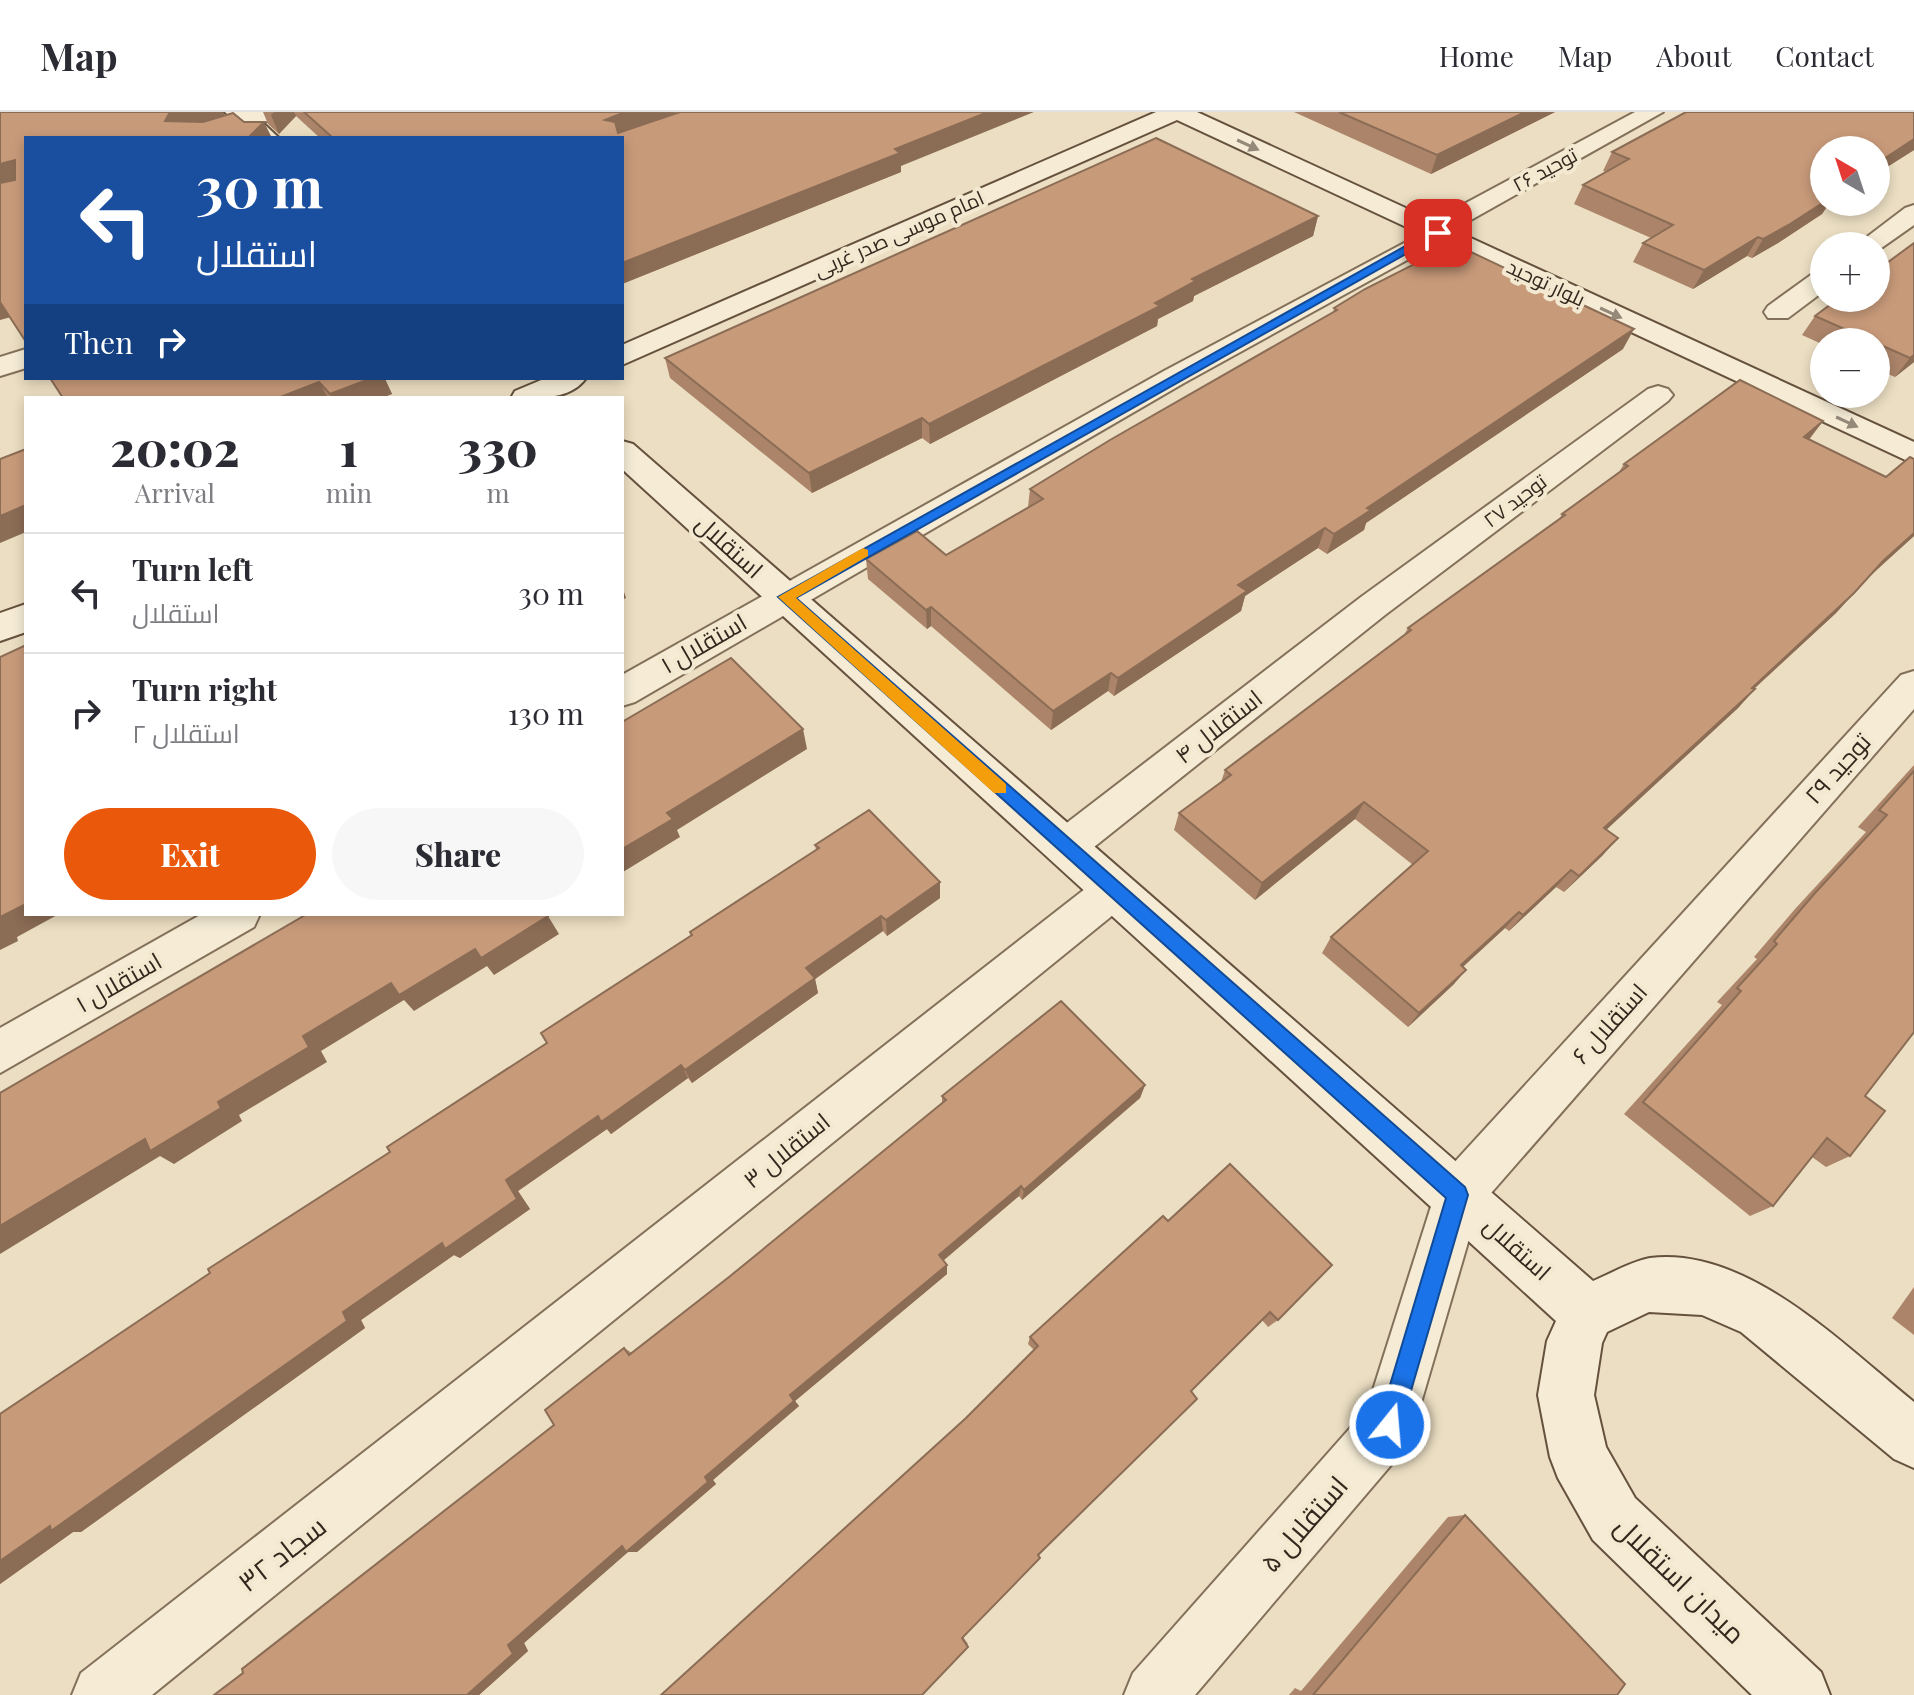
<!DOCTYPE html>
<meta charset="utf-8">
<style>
body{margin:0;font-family:"Playfair Display",Cairo,serif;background:#f7f7f7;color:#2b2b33;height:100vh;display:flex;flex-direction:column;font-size:30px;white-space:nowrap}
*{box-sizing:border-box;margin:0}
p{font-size:26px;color:#7c7c81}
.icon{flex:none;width:44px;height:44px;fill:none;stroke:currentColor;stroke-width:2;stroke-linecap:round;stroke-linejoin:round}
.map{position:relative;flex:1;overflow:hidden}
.drawer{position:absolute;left:24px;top:284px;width:600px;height:520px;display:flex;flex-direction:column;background:#fff;border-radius:0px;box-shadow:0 4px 12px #0003}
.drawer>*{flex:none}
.banner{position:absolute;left:24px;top:24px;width:600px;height:244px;border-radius:0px;box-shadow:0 4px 12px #0003;background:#1a4fa0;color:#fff;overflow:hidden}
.needle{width:52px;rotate:321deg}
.controls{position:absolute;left:1810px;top:24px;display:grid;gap:16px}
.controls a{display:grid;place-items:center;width:80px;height:80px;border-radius:50%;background:#fff;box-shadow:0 4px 12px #0003;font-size:40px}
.pin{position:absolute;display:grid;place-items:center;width:68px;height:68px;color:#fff;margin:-34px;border-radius:16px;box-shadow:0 4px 12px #0006}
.me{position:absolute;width:88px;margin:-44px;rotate:17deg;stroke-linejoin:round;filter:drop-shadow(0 0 6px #0008)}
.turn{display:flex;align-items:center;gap:28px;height:168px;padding:0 40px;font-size:36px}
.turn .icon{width:104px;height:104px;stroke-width:2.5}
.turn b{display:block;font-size:56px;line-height:68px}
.then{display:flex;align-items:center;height:76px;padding:0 40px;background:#0003;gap:16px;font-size:30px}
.eta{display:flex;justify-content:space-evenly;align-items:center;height:136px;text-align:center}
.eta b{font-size:48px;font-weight:800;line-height:56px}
.button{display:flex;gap:16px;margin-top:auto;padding:16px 40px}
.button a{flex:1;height:92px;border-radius:48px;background:#ea580c;color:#fff;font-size:32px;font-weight:800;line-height:92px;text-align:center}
.button a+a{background:#f7f7f7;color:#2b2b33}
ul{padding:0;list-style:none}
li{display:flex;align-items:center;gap:24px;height:120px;padding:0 40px;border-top:2px solid #e1e1e2}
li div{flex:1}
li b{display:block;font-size:30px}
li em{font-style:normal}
header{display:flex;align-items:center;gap:48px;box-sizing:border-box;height:112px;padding:0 40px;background:#fff;border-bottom:2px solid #e1e1e2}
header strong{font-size:38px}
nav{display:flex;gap:44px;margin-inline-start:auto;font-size:28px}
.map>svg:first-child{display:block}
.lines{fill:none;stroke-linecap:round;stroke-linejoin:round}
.street-casing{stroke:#83705a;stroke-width:4}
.secondary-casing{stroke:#65513e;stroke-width:4}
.street{fill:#f6ecd5;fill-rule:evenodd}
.secondary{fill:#f6ecd5;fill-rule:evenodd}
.wall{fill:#ab8469}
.shaded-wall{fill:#8b6c55}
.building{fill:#c79a7a;stroke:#8b6c55;stroke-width:2}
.oneway{fill:#958a7a}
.route{fill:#1a73e8;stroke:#114b97;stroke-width:2}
.slow{fill:#f59e0b}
.labels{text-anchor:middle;stroke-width:8;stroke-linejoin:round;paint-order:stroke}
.far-street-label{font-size:20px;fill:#34281e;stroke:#f3e9d1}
.street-label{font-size:24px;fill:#34281e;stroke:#f3e9d1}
.near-street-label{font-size:28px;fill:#34281e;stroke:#f3e9d1}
</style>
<header>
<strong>Map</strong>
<nav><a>Home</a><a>Map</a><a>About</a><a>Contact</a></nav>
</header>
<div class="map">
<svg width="1914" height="1583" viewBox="0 0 1914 1583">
<rect width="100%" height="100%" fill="#ebdec2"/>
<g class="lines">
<!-- street casing -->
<g class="street-casing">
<g id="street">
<path d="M249,0H283L280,5L213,26H177L181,21Z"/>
<path d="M1635,0H1663L1469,109H1451L1447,104L1451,99Z"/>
<path d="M1914,93V113L1877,139L1876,134H1855L1905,96Z"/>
<path d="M1438,113L1451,121L1447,126L1184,271L635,590L622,594V563L1164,259Z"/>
<path d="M1824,158V179L1788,206H1768L1764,200L1768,194L1815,160Z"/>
<path d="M26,237V256L0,264V245Z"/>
<path d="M1658,274L1668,277L1673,283L1668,289L1385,503L1079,747L1065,752L1051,747L1045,735L1051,723L1361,485L1648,277Z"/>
<path d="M1914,559V597L1478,1096L1409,1332L1195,1583H1124L1133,1561L1367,1297L1440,1066L1901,563Z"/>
<path d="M1114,760L1129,766L1135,778L1129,790L152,1583H72L81,1561L1099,766Z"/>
<path d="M202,802H260L254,815L0,961V916Z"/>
</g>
</g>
<!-- secondary casing -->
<g class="secondary-casing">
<g id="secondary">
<path d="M225,0H251L279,26H253Z"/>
<path d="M1156,0H1197L1914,330V352L1177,8L622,253V233Z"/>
<path d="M546,266H586C570,289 535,286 511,286L515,279Z"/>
<path d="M622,329L633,332L1593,1169C1610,1162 1632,1149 1650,1146C1748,1134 1844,1234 1914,1290V1356L1894,1347L1741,1220L1702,1203L1649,1200L1607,1220L1602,1231L1594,1283L1606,1335L1635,1386L1821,1560L1830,1583H1752L1593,1428L1558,1366L1550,1345L1538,1283L1547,1229L1556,1209L622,357Z"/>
<path d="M26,492V520L0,529V501Z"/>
</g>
</g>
<!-- street -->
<use href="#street" class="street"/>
<!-- secondary -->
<use href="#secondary" class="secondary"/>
</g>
<!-- wall -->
<g class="wall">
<path d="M263,0H677L663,6L901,54V60L622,172V26H320L296,4L279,22L268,12Z"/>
<path d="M1294,0H1555L1431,62Z"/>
<path d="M1686,0H1914V38L1876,62V38H1824V90H1833L1828,93L1822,102L1778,131L1752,146L1747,144L1693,177L1633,150L1643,131L1651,126L1574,92L1583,73L1607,60L1603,59L1612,40Z"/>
<path d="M1318,104L1313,124L1194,184L1193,189L1158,207L1157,214L930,332L922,326L812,381L670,266L665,246Z"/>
<path d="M1914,131V250L1895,265L1876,257V230H1824V233L1802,223L1815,204Z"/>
<path d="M1334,196L1623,237L1366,411L1364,418L1327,442L1318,436L1245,484L1241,499L1114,584L1108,579L1051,618L931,514L927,517L868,467L866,447L946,443L1028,395L1030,377L1333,201Z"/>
<path d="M50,266H388L385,267L392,282L381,286H63Z"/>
<path d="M1823,309L1809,328L1914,424L1867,467L1836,501L1754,577H1755L1738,596L1606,717L1603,743L1564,780L1556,775L1509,819L1505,816L1463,855L1454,872L1408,915L1322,841L1331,825L1413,753L1355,707L1255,788L1174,718L1179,701L1221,670L1225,658L1404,523L1408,516L1559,408L1562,402L1619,360L1624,352Z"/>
<path d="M1914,653V920L1865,984L1850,1044L1826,1055L1812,1045L1773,1094L1750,1104L1624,1002L1722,893L1717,890L1757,847L1754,845L1795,797L1866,720L1858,715Z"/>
<path d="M815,733L940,786L887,824L883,819L815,867L818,881L692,971L688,966L611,1022L607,1017L518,1079L530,1097L460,1146L454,1143L361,1208L365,1216L81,1420H73L0,1472V1302L111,1228L390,1040L547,931L691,824L690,820L816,738Z"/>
<path d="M1145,973L1140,986L1022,1088L1019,1084L943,1149L947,1162L795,1289L799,1294L713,1368L716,1372L637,1440H628L524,1531L528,1539L479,1583H214L554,1313L624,1236L632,1241L729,1165L942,991V984Z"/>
<path d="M1230,1052L1278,1208L1268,1215L1262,1208L1191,1279L963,1525L968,1532L922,1583L966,1306L1034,1238L1028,1232L1030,1225L1168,1109Z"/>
<path d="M1914,1175V1223L1892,1206Z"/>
<path d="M1465,1403L1617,1583H1289L1295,1576L1301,1579L1448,1405Z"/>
</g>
<!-- shaded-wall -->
<g class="shaded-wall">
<path d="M170,0H223L225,4L180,18L165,9Z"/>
<path d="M274,0H294L296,4L279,22L271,3Z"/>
<path d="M625,0H677L611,26L605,8Z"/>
<path d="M988,0H1034L901,54V60L622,172V151L895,37Z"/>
<path d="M1525,0H1555L1431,62L1437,43Z"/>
<path d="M264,10L272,26H248Z"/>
<path d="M1914,27V38L1876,62V52Z"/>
<path d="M15,48L26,65L0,75V52Z"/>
<path d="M1824,90H1833L1828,93L1822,102L1778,131L1752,146L1763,127Z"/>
<path d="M1318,104L1313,124L1194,184L1193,189L1158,207L1157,214L930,332L929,312L1155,191L1192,167Z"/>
<path d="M1758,125L1747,144L1693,177L1704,158Z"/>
<path d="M0,190L11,205L0,208Z"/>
<path d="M1634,217L1623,237L1366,411L1364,418L1327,442L1334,422L1367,396Z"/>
<path d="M1914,243V250L1895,265L1910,246Z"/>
<path d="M372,266H388L385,267L392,282L381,286H332L330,282Z"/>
<path d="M319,270L328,286H278Z"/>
<path d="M922,306V326L812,381L809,361Z"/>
<path d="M1823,309L1808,328L1804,325Z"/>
<path d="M26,393V420L0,431V404Z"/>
<path d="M1325,416L1318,436L1245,484L1241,499L1114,584L1118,566L1238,473Z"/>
<path d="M1914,421V424L1865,468L1883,449Z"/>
<path d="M622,474L626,486L622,488Z"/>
<path d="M1854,481L1836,501L1735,594L1752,576Z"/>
<path d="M931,495V514L927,517L926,498Z"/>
<path d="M1111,561L1108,579L1051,618L1053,599Z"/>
<path d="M1755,577L1738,596L1590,733L1604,716Z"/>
<path d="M803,617L807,637L677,718L680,725L623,760L622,757V737L667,701Z"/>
<path d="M1364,690L1355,707L1255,788L1262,771Z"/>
<path d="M1618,726L1603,743L1564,780L1579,764Z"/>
<path d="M1571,758L1556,775L1509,819L1523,803Z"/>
<path d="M940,770V786L887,824L886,808Z"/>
<path d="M26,792V802H59L17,825L18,829L0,838V805Z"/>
<path d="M1519,800L1505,816L1448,868L1461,853Z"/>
<path d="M548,804L559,822L494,863L487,854L414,899L404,888L321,939L327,950L239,1003L242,1009L174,1052L160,1044L0,1142V1114L145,1027L218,990L303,924L391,871L475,837Z"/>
<path d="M881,804L883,819L815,867L818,881L692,971L685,958L806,856Z"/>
<path d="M1466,858L1454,872L1408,915L1419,901Z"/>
<path d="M681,953L688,966L611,1022L607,1017L518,1079L530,1097L460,1146L454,1143L361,1208L365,1216L81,1420H73L0,1472V1449L343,1200L506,1068L598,1004Z"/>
<path d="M1145,973L1140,986L1022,1088L1024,1078Z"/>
<path d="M1021,1074L1019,1084L939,1152V1143Z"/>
<path d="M947,1153V1162L795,1289L799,1294L713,1368L716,1372L637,1440H628L524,1531L528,1539L479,1583H467L508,1533L622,1434L705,1365L790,1283Z"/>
</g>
<!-- building -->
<g class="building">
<path d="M0,0H170L165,9L203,10L233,1L244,10H264L248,26H26V230L0,190V71L15,68V48L0,52Z"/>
<path d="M304,0H625L605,8L615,10L618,21L680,0H988L895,37L900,41L622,151V26H333Z"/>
<path d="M1339,0H1525L1437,43Z"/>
<path d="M1686,0H1914V27L1876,52V38H1824V90L1790,112L1763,127L1758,125L1704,158L1643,131L1673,113L1583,73L1629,47L1612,40Z"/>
<path d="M1156,26L1318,104L1192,167L1196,169L1155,191L1160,194L929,312L922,306L809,361L665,246Z"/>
<path d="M1914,131V243L1910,246L1815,204L1839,186H1876V159Z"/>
<path d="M1454,132L1634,217L1367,396L1371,398L1334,422L1325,416L1238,473L1247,479L1118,566L1111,561L1053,599L931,495L926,498L866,447L917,419L946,443L1043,387L1030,377L1110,328L1337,198L1334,196L1365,177Z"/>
<path d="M50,266H372L330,282L319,270L278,286H63Z"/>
<path d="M1740,268L1823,309L1804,325L1886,365L1910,345L1914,347V421L1883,449L1854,481L1752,576L1755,577L1604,716L1618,726L1579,764L1571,758L1523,803L1519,800L1461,853L1466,858L1419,901L1331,825L1428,739L1364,690L1262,771L1179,701L1231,663L1225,658L1411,518L1408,516L1565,403L1562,402L1628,354L1624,352Z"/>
<path d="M26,337V393L0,404V347Z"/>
<path d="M26,533V792L0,805V545Z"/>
<path d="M731,546L803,617L667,701L673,707L622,737V610Z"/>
<path d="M1914,659V920L1865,984L1885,999L1850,1044L1827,1026L1773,1094L1643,990L1741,879L1737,876L1777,832L1774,829L1815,781L1887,703L1879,698Z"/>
<path d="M869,698L940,770L886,808L881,804L806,856L815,866L685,958L681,953L601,1010L598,1004L506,1068L517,1087L445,1137L442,1131L343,1200L347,1209L51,1419L50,1414L0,1449V1302L210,1161L208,1157L390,1040L387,1035L547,931L541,921L692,823L690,820L819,736L815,733Z"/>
<path d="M307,802H547L548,804L481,846L475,837L399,883L391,871L303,924L309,935L218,990L221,996L150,1039L145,1027L0,1114V981Z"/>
<path d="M1061,889L1145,973L1024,1078L1021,1074L939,1143L947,1153L790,1283L794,1289L705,1365L708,1370L626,1440L622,1434L508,1533L513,1542L467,1583H214L243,1561L242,1557L554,1313L545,1298L624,1236L629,1243L729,1165L946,988L942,984Z"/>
<path d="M1230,1052L1332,1153L1278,1208L1270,1200L1191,1279L1197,1287L1038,1443L1040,1446L962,1526L968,1535L922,1583H661L966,1306L1038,1234L1030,1225L1163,1104L1168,1109Z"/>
<path d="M1465,1403L1625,1572L1617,1583H1313Z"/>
</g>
<!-- one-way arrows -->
<defs><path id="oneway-solid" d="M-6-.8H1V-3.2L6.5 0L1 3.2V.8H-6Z" transform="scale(2)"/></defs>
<g class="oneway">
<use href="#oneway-solid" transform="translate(1248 33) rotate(25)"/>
<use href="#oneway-solid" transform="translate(1611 201) rotate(25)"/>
<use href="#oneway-solid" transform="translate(1847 310) rotate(25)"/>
</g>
<!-- route -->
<path class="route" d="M1434,118L1443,121L796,486L1465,1075L1468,1083L1401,1313L1398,1321L1390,1324L1381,1321L1378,1313L1446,1086L778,485Z"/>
<!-- slow -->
<path class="slow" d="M863,436L868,438V444L796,486L1006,672V681H994L778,485Z"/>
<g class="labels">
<!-- far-street labels -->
<g class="far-street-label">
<text transform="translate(1545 58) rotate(-28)" y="7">توحید ۲۶</text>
<text transform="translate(899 122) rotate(-24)" y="7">امام موسی صدر غربی</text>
<text transform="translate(1546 171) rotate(25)" y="7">بلوار توحید</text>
<text transform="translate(1515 389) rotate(-37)" y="7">توحید ۲۷</text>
</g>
<!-- street labels -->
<g class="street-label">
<text transform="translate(729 435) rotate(42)" y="8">استقلال</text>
<text transform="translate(704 532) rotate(-30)" y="8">استقلال ۱</text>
<text transform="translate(1219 615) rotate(-38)" y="8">استقلال ۴</text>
<text transform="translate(1838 657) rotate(-48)" y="8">توحید ۲۹</text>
<text transform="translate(119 871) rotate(-30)" y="8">استقلال ۱</text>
<text transform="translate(1610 912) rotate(-48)" y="8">استقلال ۶</text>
<text transform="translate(787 1039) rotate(-39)" y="8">استقلال ۳</text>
<text transform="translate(1517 1137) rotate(42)" y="8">استقلال</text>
</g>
<!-- near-street labels -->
<g class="near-street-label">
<text transform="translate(1304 1412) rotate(-49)" y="10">استقلال ۵</text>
<text transform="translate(282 1442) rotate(-38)" y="10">سجاد ۳۲</text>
<text transform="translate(1680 1468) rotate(44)" y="10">میدان استقلال</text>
</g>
</g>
</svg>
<div class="controls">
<a><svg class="needle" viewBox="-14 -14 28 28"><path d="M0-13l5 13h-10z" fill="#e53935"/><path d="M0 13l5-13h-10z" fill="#7c7c81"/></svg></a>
<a>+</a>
<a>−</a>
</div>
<div class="pin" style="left:1438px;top:121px;background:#d93025"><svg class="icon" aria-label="arrive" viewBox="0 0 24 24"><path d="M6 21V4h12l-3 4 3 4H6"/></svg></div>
<svg class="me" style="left:1390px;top:1313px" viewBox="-20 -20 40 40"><circle r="17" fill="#1a73e8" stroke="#fff" stroke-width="3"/><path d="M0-11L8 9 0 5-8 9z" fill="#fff"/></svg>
<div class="banner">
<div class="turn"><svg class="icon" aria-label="left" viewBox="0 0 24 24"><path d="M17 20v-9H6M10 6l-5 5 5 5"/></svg><div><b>30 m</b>استقلال</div></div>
<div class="then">Then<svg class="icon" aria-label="right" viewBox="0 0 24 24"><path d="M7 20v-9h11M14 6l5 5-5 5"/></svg></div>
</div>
<section class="drawer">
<div class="eta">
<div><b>20:02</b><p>Arrival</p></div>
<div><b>1</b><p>min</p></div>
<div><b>330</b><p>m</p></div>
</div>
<ul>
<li><svg class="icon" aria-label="left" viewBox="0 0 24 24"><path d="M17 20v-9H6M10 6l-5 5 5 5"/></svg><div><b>Turn left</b><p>استقلال</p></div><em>30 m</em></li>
<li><svg class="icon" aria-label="right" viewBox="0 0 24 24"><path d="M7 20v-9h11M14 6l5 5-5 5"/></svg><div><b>Turn right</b><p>استقلال ۲</p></div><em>130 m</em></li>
</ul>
<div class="button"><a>Exit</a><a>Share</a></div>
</section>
</div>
